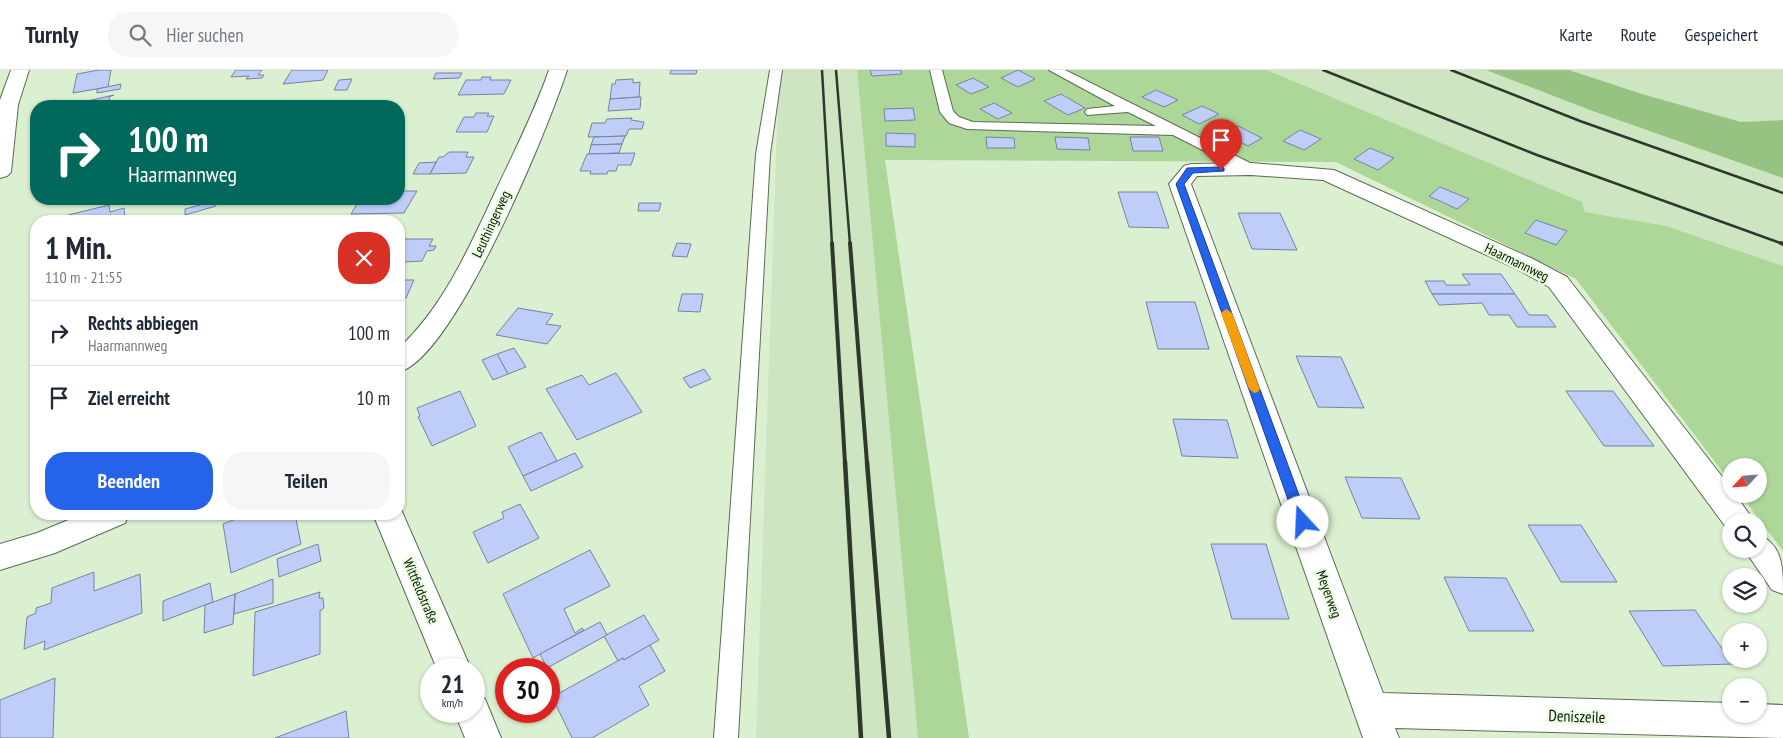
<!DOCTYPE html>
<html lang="de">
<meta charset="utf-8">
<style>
body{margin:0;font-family:"PT Sans Narrow",sans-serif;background:#f6f6f7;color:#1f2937;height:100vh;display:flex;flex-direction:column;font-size:19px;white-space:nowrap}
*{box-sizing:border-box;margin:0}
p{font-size:16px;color:#747a83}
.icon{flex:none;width:28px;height:28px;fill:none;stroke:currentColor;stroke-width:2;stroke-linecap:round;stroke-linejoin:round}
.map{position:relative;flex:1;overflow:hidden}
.panel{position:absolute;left:30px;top:145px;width:375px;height:305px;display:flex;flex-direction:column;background:#fff;border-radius:20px;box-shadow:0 1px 4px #0004}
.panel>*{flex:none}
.banner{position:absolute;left:30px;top:30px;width:375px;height:105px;border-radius:20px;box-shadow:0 1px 4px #0004;background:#00695c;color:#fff;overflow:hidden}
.needle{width:32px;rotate:244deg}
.controls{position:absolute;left:1722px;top:388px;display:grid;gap:10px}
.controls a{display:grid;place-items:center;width:45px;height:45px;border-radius:50%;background:#fff;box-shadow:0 1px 4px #0004;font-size:25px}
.speed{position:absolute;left:420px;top:588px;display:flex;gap:10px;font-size:25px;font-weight:700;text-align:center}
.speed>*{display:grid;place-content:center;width:65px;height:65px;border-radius:50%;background:#fff;box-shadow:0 1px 4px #0004;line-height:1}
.speed small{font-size:12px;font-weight:400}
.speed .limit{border:8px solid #d22;background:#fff;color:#111}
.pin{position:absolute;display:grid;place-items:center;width:42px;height:42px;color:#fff;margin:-51px -21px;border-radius:50% 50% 50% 0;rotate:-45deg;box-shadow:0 0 5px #0007}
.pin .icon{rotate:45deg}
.me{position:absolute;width:55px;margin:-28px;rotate:340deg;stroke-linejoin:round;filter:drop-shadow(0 0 4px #0008)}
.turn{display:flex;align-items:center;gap:18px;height:105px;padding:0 15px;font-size:22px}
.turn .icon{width:65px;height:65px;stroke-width:2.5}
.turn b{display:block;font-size:35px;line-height:42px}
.round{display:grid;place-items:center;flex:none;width:52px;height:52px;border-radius:20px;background:#f6f6f7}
.head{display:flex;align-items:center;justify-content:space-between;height:85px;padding:0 15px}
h1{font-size:30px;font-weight:700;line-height:38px}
.cta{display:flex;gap:10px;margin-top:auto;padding:10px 15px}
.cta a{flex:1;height:58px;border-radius:20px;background:#2563eb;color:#fff;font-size:20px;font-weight:700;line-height:58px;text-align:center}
.cta a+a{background:#f6f6f7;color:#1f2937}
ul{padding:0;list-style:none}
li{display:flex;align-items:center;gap:15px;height:65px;padding:0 15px;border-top:1px solid #e0e1e3}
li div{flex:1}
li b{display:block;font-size:19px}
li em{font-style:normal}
header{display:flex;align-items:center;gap:30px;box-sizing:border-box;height:70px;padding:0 25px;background:#fff;border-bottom:1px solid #e0e1e3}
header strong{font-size:24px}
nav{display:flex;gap:28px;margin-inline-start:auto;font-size:18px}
.search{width:350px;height:45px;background:#f6f6f7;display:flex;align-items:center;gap:12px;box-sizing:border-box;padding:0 18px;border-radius:20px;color:#747a83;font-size:19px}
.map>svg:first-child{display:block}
.built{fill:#cde6c1}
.green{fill:#add799}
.forest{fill:#97c382}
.building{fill:#bfcef8;stroke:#78829f}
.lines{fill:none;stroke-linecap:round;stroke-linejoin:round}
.service-casing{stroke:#5a6c52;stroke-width:2}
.minor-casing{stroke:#5a6c52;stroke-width:2}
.tertiary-casing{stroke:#5a6c52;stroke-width:2}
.service{fill:#fff;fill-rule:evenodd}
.minor{fill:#fff;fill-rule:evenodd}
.tertiary{fill:#fff;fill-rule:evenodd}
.rail-far2{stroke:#2f392b;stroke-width:2.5}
.rail-far1{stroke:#2f392b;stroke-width:4}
.rail{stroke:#2f392b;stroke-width:4.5}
.route{fill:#2563eb;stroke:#184099}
.slow{fill:#f59e0b}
.labels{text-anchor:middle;stroke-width:4.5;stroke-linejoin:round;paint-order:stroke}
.street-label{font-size:14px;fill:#0c1309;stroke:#e8fdde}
.near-street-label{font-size:16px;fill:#0c1309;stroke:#e8fdde}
</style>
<header>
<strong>Turnly</strong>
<div class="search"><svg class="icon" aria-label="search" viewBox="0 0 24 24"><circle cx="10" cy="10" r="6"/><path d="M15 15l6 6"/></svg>Hier suchen</div>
<nav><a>Karte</a><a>Route</a><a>Gespeichert</a></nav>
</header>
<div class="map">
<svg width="1783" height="668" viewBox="0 0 1783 668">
<rect width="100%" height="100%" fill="#dbf0d1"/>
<!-- built -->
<g class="built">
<path d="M779,0H857L918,668H756Z"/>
<path d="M1267,0H1486L1590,40L1783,108V196L1666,156L1585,142L1582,132Z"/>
<path d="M1569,0H1783V50L1741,52L1642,24Z"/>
</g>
<!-- green -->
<path class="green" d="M857,0H1267L1582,132L1585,142L1666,156L1783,196V481L1740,424H1759V396H1731V413L1576,209L1336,92L885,90L969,668H918Z"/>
<!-- forest -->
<path class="forest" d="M1486,0H1569L1642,24L1741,52L1783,50V108L1590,40Z"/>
<!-- building -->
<g class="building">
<path d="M99,0H111L108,17L73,23L77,4Z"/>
<path d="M236,0H262L258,5H264L262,8L246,9L249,6L231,7Z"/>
<path d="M292,0H328L323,10L283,14Z"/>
<path d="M671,0H697L696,4H670Z"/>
<path d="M870,0H900L902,4L872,6Z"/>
<path d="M1018,0L1035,9L1018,17L1001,8Z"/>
<path d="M436,3H462L459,8L433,9Z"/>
<path d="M482,7H491L490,10H511L504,24L458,25L466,10H481Z"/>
<path d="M973,8L989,17L971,24L956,15Z"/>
<path d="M352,9L347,20H334L339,10Z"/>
<path d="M633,9V13L640,12L639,27L610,29L612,14H615L616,10Z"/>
<path d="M121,14L120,19L97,23V19Z"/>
<path d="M1156,20L1178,30L1164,37L1142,27Z"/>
<path d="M1061,24L1085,38L1068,45L1044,31Z"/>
<path d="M114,25L109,27L110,34L114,33V36H65Z"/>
<path d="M639,27H641L640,39L608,41L610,29Z"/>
<path d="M994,33L1012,43L998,49L980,39Z"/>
<path d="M1202,36L1219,44L1199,54L1182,45Z"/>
<path d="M913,38L915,50L885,51L884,39Z"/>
<path d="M476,43H489L487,46H494L487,62H456L464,47H474Z"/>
<path d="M632,48L631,50L644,52L642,59H629L626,66L588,67L592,53H605L607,49Z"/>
<path d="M1238,56L1262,68L1248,76L1224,64Z"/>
<path d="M1300,60L1321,69L1304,80L1283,71Z"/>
<path d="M886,63L915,64V77L886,76Z"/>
<path d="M625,66L622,74L591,75L594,67Z"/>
<path d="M986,67L1014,68L1015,78H987Z"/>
<path d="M1055,67L1088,68L1090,80L1057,79Z"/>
<path d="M1130,67H1159L1163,81H1133Z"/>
<path d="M622,74L619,83L589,84L591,75Z"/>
<path d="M1370,78L1394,88L1378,100L1354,89Z"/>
<path d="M449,82H468L466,87H474L466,103L430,104L439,87H443Z"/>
<path d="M635,83L631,95H618L616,101H608L607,104H590L591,101H580L587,84Z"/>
<path d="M436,92L430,104H413L419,93Z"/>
<path d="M1440,117L1469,129L1457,139L1429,126Z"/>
<path d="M399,121H417L404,143L351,144L360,129H399Z"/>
<path d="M1118,122H1157L1169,158L1129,157Z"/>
<path d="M184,129H210L185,135Z"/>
<path d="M215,131L216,136L185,145V139Z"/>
<path d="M639,133H661L659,141H638Z"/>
<path d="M109,135L110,142L124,138L125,149L117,151H68V145Z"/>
<path d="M1238,143H1280L1297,180L1252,179Z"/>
<path d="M1536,150L1567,161L1556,175L1525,163Z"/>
<path d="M399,169H433L429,176H436L434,180L427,181L422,191L405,192L402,198L399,199Z"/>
<path d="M677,173L691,174L687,187L672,186Z"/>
<path d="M1462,204H1501L1515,224H1432L1425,211H1444L1446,215H1470Z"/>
<path d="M399,210H414L406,228H399Z"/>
<path d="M682,224H703L700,242L678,241Z"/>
<path d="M1432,224H1515L1529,245H1547L1556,257H1517L1509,245H1489L1482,233L1439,235Z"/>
<path d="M1146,232H1195L1209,279H1158Z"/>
<path d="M518,238L553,244L546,254L561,256L547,274L496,265Z"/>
<path d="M514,278L526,297L508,304L497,284Z"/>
<path d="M497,284L508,304L493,310L482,290Z"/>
<path d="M1296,286L1341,287L1364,338L1318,337Z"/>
<path d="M704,299L711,309L690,318L683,308Z"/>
<path d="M616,303L642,342L577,370L546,319L582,305L589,315Z"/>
<path d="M460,321L476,356L432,376L418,347L420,346L417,338Z"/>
<path d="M1566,321H1613L1654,376H1604Z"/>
<path d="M1173,349L1227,350L1238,388L1182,386Z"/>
<path d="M541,362L557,391L523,406L508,377Z"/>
<path d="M575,383L583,397L531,421L523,406Z"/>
<path d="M1345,407L1401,408L1420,449L1362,448Z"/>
<path d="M520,434L539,468L488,493L473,462L504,448L502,442Z"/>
<path d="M248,444H295L301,474L231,503L223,454Z"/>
<path d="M1528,455H1581L1617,512H1561Z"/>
<path d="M318,474L321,491L279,507L277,489Z"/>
<path d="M1211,474H1266L1289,549H1232Z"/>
<path d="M590,480L610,516L564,539L575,563L582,558L584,560L533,588L503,524Z"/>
<path d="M94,502V521L140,504L142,543L44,580L45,571L24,579L27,547L36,543V538L51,533L52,518Z"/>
<path d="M1444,507L1506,508L1534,561H1469Z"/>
<path d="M273,509V533L234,544L235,524Z"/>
<path d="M210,513L213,532L163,551V531Z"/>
<path d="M320,522L319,528H323L324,538L320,541V584L253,606L255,542Z"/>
<path d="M235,524L233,554L204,563L205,535Z"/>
<path d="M1695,540L1733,594L1663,596L1629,541Z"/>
<path d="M644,545L659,570L624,590L623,588L618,591L604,566Z"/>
<path d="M600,552L607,565L547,598L540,584Z"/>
<path d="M650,575L665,601L639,616L649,635L592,668H572L552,627L623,588L624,590Z"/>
<path d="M55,608L53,668H0V630Z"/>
<path d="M346,641L349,668H275Z"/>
</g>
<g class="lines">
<!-- service casing -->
<g class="service-casing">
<g id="service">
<path d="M770,0H782L770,84L738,668H714L756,84Z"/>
<path d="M930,0H942L953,41L959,47L973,52L1156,56L1128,42L1087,45L1085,42L1087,39L1115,36L1049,0H1065L1256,96L1258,99L1256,102H1246L1173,65L967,59L949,53L940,42Z"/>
</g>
</g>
<!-- minor casing -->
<g class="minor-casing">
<g id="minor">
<path d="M549,0H567C549,57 454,288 399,302V278C446,234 471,173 498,116C516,78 535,40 549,0Z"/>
<path d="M1251,93L1334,100L1533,189L1567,207L1731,418V424H1735L1754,451H1731V461L1728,460L1549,217L1517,199L1323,110L1251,105L1197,106L1191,114L1383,623L1731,633V644H1759V634L1783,635V668L1395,658L1399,668H1363L1169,114L1184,96L1191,94Z"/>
<path d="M399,435L403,444L471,599H437L373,444H399Z"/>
<path d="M83,444H129L125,453L55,483L0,500V474L37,463Z"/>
<path d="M1759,465C1783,475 1783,498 1783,524L1772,520L1744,479H1759Z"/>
<path d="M474,625L485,629L501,668H465L454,641H474Z"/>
</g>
</g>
<!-- tertiary casing -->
<g class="tertiary-casing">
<path id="tertiary" d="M11,0H29L18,35L11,102L7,106L0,108V30Z"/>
</g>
<!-- service -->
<use href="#service" class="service"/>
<!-- minor -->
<use href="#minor" class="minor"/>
<!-- tertiary -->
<use href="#tertiary" class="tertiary"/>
<!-- rail-far2 -->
<g class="rail-far2">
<path d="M822,0L832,174"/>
<path d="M836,0L850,174"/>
<path d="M1323,0L1537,85L1783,174"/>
<path d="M1451,0L1580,51L1783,123"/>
</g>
<!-- rail-far1 -->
<g class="rail-far1">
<path d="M832,173L845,393"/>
<path d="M850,173L867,393"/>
<path d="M1781,173L1783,174"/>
</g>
<!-- rail -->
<g class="rail">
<path d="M845,392L861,668"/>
<path d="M867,392L889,668"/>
</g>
</g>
<!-- route -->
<path class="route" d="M1221,97L1224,98V101L1193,103L1184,114L1309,452L1307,456H1298L1296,452L1176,114L1187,98Z"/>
<!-- slow -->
<path class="slow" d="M1226,239L1232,243L1260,319L1258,322L1254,323L1249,319L1221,243Z"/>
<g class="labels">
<!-- street labels -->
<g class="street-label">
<text transform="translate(491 154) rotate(-65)" y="5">Leuthingerweg</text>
<text transform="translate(1517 192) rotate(26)" y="5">Haarmannweg</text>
<text transform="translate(421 521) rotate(67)" y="5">Wittfeldstraße</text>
<text transform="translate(1329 524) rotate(70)" y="5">Meyerweg</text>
</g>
<!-- near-street labels -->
<g class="near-street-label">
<text transform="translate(1577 646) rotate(2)" y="6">Deniszeile</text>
</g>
</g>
</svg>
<div class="controls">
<a><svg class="needle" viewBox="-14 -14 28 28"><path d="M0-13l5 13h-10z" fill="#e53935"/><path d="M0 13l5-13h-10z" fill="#747a83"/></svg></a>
<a><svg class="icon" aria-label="search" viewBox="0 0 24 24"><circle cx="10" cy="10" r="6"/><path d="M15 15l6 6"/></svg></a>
<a><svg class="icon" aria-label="layers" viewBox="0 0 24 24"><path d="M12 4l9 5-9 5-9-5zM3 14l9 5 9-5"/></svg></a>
<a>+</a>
<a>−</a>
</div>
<div class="speed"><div>21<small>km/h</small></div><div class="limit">30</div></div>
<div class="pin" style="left:1221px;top:100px;background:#d93025"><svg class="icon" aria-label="arrive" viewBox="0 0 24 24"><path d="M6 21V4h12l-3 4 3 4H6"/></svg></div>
<svg class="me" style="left:1303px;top:452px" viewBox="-20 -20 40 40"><circle r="19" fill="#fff"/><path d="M0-13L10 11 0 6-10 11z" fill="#2563eb"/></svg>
<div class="banner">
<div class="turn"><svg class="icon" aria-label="right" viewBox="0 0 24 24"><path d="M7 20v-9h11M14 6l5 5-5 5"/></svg><div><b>100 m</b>Haarmannweg</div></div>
</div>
<section class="panel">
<div class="head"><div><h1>1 Min.</h1><p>110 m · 21:55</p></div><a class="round" style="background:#d93025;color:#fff"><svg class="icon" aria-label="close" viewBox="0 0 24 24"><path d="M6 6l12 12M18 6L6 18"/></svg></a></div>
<ul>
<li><svg class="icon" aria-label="right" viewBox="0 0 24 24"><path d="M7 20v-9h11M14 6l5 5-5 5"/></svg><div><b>Rechts abbiegen</b><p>Haarmannweg</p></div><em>100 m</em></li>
<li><svg class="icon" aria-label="arrive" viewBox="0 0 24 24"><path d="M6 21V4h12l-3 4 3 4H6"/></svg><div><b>Ziel erreicht</b></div><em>10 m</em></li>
</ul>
<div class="cta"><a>Beenden</a><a>Teilen</a></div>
</section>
</div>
